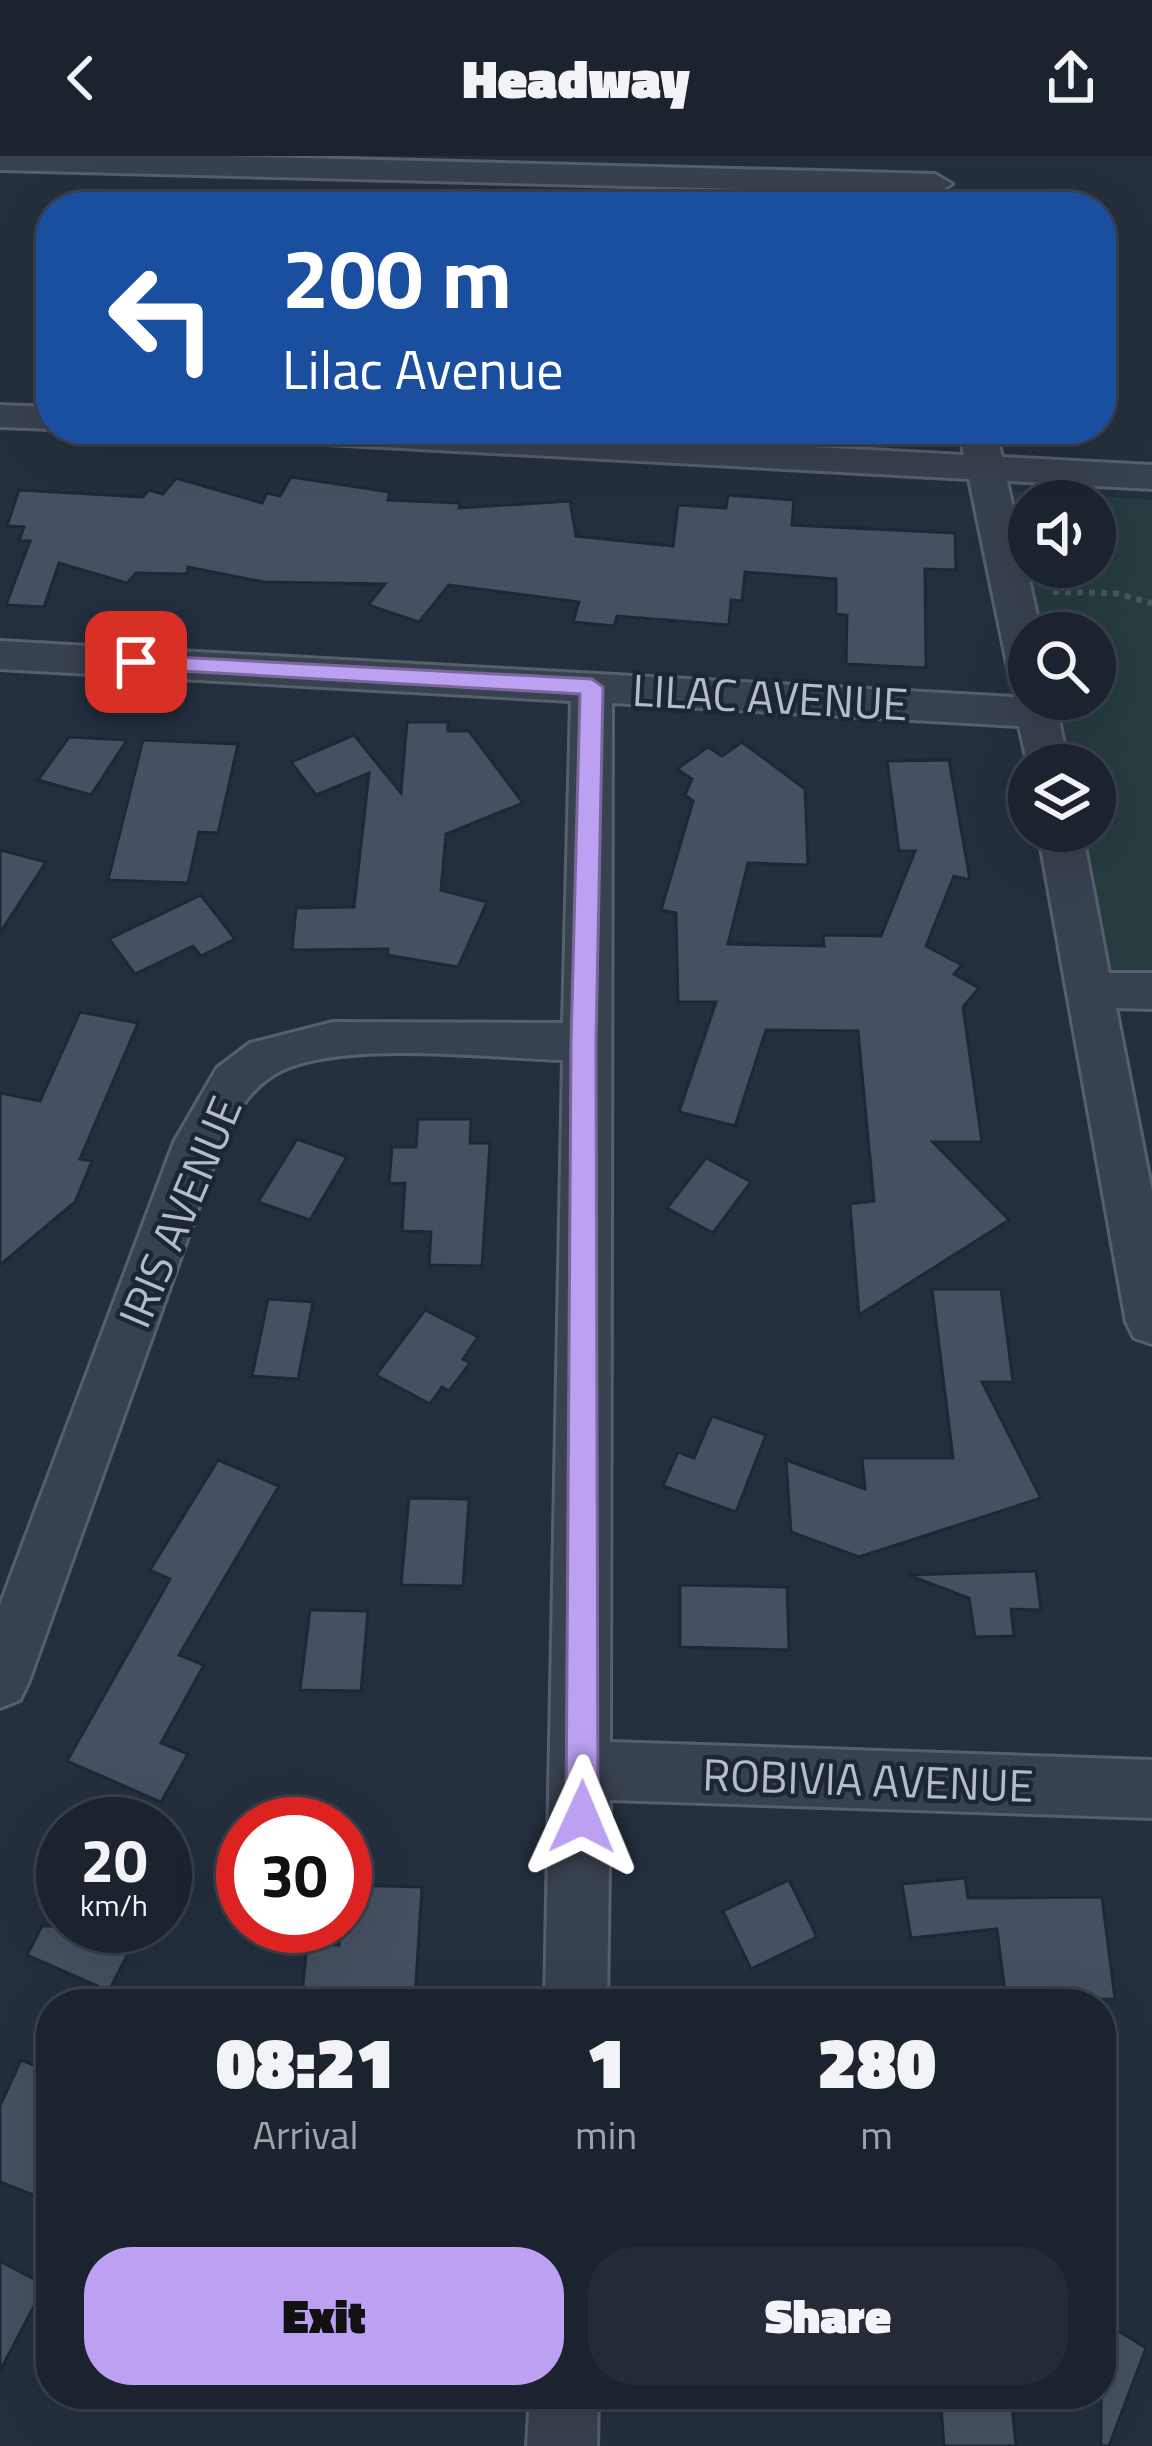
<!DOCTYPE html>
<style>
body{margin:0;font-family:"Titillium Web",sans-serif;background:#242b36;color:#f1f3f6;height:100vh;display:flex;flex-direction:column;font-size:45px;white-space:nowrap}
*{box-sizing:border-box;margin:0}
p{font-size:39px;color:#a0a4aa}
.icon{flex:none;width:66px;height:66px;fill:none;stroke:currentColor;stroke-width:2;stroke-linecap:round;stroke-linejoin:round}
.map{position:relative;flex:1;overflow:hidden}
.drawer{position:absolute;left:36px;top:1833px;width:1080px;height:420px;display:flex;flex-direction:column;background:#1b232e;border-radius:48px;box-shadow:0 12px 48px #0002,0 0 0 3px #39404a}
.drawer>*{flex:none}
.banner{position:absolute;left:36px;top:36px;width:1080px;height:252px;border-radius:48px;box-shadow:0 12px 48px #0002,0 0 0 3px #39404a;background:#1a4fa0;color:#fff;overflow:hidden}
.buttons{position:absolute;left:1008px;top:324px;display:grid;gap:24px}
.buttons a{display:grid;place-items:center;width:108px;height:108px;border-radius:50%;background:#1b232e;box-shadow:0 12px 48px #0002,0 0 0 3px #39404a;font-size:60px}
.speed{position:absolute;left:36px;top:1641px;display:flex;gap:24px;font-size:60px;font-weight:700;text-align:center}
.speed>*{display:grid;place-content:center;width:156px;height:156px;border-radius:50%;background:#1b232e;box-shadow:0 12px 48px #0002,0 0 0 3px #39404a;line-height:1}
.speed small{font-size:30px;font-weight:400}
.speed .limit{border:18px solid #d22;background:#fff;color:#111}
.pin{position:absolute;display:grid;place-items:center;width:102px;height:102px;color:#fff;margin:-51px;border-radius:24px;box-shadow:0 6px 18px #0006}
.me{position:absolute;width:132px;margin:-66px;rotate:1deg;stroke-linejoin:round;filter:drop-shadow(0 0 9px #0008)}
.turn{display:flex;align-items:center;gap:42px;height:252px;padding:0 48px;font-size:54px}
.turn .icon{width:156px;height:156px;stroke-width:2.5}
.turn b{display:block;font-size:84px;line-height:102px}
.eta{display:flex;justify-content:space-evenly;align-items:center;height:204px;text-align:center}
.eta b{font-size:72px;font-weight:800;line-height:84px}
.action{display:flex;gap:24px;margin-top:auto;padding:24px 48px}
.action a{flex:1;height:138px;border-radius:48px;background:#bca0f2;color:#111;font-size:48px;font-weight:800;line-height:138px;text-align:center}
.action a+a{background:#242b36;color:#f1f3f6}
header{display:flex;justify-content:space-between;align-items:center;height:156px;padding:0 48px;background:#1b232e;font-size:54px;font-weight:800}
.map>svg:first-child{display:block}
.green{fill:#263c3f;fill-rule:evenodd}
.building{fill:#455162;stroke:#1f2835;stroke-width:3}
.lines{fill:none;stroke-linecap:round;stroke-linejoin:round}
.minor-casing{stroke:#565f6c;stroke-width:6}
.path{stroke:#44595c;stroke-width:6;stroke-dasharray:6 6;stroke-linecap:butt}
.minor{fill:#38414e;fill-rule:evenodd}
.route{fill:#bca0f2;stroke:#7a689d;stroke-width:3}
.labels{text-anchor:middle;stroke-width:9;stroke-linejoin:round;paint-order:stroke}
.street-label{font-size:45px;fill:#b4bcc9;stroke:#1d2633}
</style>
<header><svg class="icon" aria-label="back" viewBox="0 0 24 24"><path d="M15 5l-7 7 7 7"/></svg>Headway<svg class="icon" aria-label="share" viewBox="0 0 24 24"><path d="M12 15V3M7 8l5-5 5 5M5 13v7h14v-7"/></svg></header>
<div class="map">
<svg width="1152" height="2290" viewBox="0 0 1152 2290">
<rect width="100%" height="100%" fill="#242f3e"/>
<!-- green -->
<path class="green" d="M993,334L1152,344V833L1089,834L1059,675H1095V609H1046L1034,543H1095V477H1029ZM1029,345H1095V411H1029Z"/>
<!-- building -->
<g class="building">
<path d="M291,321L390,336L388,344L460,347L459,352L570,345L576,380L673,390L678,349L726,352L728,339L794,344L792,369L955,377L956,414L925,413L926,512L846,508L847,459L836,458V423L745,416L742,445L731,444L729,469L617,460L614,470L573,466L579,446L449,429L419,466L368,449L385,428L264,426L188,411L187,418L136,417L127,427L59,407L44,451L6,449L30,385H19L24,371L7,370L19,334L143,341L149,334L163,338L176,322L262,347L267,337L280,340Z"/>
<path d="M407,566H448V575H469L523,647L446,678L441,734L487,746L458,811L387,799L388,793L292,794L296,752L354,751L369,617L316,639L291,606L354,579L401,637Z"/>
<path d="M69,581L127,584L91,639L38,624Z"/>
<path d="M143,584L238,588L218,677L199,676L188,727L108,724Z"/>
<path d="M742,586L805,633L808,709L748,707L728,788L824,790L823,779L881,780L915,695H899L887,605L949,604L970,724L954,720L926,790L962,809L954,818L979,832L963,851L982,986H933L1009,1064L859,1159L850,1048L874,1045L858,875L766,874L735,970L679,956L716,846H678L676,757L661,754L693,645L685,639L692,623L677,613L708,591L722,600Z"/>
<path d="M0,694L46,706L0,777Z"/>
<path d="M201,739L235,783L201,800L193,790L135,818L109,783Z"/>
<path d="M80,856L138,867L80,1003L92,1005L75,1046L0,1109V937L40,945Z"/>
<path d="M418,963H471L470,987H490L482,1110L429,1109L431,1076L402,1075L405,1027L389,1028L392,991H416Z"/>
<path d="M297,983L347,1001L310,1064L258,1046Z"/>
<path d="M706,1002L751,1026L713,1077L667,1052Z"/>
<path d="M932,1133H1001L1013,1226H982L1041,1342L859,1401L791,1376L786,1304L865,1333L862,1302H953Z"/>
<path d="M268,1143L313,1146L298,1223L252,1220Z"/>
<path d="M425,1154L478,1181L463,1203L470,1207L449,1235L442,1231L430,1248L376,1219Z"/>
<path d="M712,1260L766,1279L736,1356L663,1330L678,1296L694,1302Z"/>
<path d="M218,1304L279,1330L179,1499L204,1509L161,1587L188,1598L161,1646L67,1605L170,1423L150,1414Z"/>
<path d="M409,1342L469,1343L463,1430L401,1429Z"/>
<path d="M1036,1415L1041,1454L1011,1453L1014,1480L975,1481L969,1442L908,1419Z"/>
<path d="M680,1429L787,1431L789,1494L680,1491Z"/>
<path d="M310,1454L368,1455L361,1535L300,1534Z"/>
<path d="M965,1722L968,1742L1102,1741L1115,1843L1006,1844L997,1773L911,1782L902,1728Z"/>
<path d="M789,1724L817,1781L751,1813L723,1755Z"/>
<path d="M345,1729L422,1731L415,1842L302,1839L307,1788L339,1789Z"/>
<path d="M42,1770H142L109,1835L27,1799Z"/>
<path d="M21,1904L51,1916V2046L0,2026V1950Z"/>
<path d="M0,2105L45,2129L0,2215Z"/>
<path d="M1101,2164L1146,2192L1109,2290H1101Z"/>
<path d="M940,2238H1011L1016,2290H944Z"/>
</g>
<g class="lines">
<!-- minor casing -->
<g class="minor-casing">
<g id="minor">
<path d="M0,0H227L935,18L952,28L935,38L0,14Z"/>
<path d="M0,249L51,251L53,273L0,271Z"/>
<path d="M236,273H471L964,299L959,273H995L1002,301L1152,309V333L1007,325L1041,477H1029V543H1055L1068,609H1029V614L1019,570L612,547L610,1586L1152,1604V1662L610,1644L607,1848H545L563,904C491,902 344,884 281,915C252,929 235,958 222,986L29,1525L20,1544L0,1552V1449L174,986L217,912L250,887L333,866L563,867L571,545L0,513V485L1014,541L1027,531L1015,527L1009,517L969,323L254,284Z"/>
<path d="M1038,675H1082L1109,817H1152V853L1116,852L1152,1035V1188L1134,1182L1126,1166Z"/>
<path d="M530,2238H598L597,2290H527Z"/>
</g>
</g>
<!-- path -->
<path class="path" d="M1053,436L1114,437L1152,447"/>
<!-- minor -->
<use href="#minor" class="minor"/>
</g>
<!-- route -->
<path class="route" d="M136,499L592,523L603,531L596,886L598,1661L593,1672L582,1677L570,1672L566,1661L571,886L580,538L129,512L126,506Z"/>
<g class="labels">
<!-- street labels -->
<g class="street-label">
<text transform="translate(770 541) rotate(3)" y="16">LILAC AVENUE</text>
<text transform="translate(180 1056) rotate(-67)" y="16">IRIS AVENUE</text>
<text transform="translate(868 1624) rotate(2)" y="16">ROBIVIA AVENUE</text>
</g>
</g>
</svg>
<div class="buttons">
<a><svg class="icon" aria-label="sound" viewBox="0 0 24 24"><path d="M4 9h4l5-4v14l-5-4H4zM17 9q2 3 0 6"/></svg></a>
<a><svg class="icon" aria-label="search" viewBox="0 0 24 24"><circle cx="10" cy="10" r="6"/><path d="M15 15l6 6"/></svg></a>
<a><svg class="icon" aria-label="layers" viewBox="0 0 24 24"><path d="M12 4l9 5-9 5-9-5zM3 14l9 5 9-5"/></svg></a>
</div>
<div class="speed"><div>20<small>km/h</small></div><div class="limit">30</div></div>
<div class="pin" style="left:136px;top:506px;background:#d93025"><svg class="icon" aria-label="arrive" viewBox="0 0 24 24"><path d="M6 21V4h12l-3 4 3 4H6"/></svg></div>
<svg class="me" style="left:582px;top:1661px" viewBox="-20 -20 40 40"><path d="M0-17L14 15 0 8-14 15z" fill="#bca0f2" stroke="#fff" stroke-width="4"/></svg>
<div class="banner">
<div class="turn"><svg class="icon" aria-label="left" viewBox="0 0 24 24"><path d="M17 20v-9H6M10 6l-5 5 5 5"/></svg><div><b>200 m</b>Lilac Avenue</div></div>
</div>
<section class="drawer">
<div class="eta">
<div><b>08:21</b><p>Arrival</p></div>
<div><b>1</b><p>min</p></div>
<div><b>280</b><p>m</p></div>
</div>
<div class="action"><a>Exit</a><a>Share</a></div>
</section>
</div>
